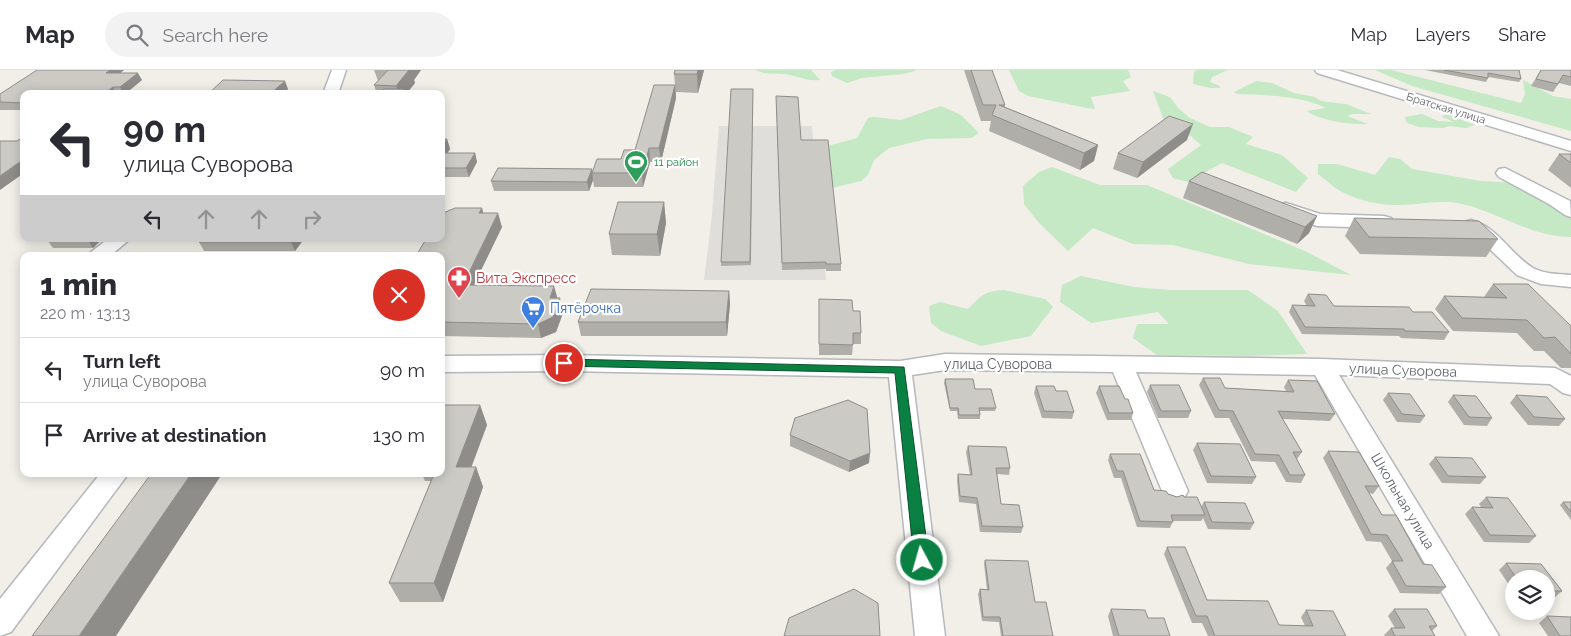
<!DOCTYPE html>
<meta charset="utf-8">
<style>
body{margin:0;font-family:Raleway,sans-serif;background:#f2f2f3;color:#2b2b33;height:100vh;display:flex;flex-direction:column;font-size:19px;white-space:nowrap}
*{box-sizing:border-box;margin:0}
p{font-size:16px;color:#7c7c81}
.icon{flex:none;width:28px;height:28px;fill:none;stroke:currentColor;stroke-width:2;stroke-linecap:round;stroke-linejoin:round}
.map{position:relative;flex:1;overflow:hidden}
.panel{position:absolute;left:20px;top:182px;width:425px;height:225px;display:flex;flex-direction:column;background:#fff;border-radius:10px;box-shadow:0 2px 12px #0003}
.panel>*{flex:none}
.guide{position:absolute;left:20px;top:20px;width:425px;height:152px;border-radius:10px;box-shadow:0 2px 12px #0003;background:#fff;color:#2b2b33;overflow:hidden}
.tools{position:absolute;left:1505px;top:500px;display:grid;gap:10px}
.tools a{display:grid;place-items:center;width:50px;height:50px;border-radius:50%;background:#fff;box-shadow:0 2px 12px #0003;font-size:25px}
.pin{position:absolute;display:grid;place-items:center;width:42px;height:42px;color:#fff;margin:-21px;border:2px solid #fff;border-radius:50%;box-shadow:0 1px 5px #0007}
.me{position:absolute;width:55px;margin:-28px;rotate:354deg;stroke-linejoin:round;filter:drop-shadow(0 0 4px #0008)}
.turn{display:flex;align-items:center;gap:18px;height:105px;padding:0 20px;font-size:22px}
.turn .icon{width:65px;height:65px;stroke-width:2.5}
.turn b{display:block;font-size:35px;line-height:42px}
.lanes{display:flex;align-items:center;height:48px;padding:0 20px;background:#0003;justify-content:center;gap:25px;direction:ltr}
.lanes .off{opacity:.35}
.round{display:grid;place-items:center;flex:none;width:52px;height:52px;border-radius:26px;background:#f2f2f3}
.head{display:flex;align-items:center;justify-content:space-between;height:85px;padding:0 20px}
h1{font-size:30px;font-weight:800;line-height:38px}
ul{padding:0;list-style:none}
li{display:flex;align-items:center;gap:15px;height:65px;padding:0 20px;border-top:1px solid #e1e1e2}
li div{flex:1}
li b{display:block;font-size:19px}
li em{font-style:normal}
header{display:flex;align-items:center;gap:30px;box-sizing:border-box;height:70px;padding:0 25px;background:#fff;border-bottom:1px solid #e1e1e2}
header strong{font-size:24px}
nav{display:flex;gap:28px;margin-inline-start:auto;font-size:18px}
.search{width:350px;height:45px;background:#f2f2f3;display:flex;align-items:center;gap:12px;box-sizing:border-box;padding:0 18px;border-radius:28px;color:#7c7c81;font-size:19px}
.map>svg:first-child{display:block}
.industrial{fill:#e0deda}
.green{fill:#c5e8c5}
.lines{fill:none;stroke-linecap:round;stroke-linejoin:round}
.minor-casing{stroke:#b5b8bc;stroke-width:3}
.minor{fill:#fff;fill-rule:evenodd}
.wall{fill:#afaea9}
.shaded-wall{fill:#8f8d8a}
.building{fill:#cccac5;stroke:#8f8d8a}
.route{fill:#0b8043;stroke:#07532c}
.labels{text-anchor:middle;stroke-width:4.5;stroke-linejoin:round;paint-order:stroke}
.far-street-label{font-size:11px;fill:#5f6368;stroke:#fff}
.far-leisure-label{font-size:11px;fill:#27864d;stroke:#fff;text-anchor:start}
.health-label{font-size:14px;fill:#be3a42;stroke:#fff;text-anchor:start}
.shop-label{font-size:14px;fill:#366cbe;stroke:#fff;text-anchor:start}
.street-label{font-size:14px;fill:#5f6368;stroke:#fff}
</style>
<header>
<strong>Map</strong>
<div class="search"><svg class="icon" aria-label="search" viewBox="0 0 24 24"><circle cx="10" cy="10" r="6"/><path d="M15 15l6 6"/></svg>Search here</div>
<nav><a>Map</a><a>Layers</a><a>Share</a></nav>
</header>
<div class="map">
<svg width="1571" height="566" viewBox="0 0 1571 566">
<rect width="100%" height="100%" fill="#f1efe8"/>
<!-- industrial -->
<path class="industrial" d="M719,56H812L826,210H704L712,144Z"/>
<!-- green -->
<g class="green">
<path d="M755,0H811L820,10C807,12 796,5 783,4C772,3 766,5 755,0Z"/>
<path d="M835,0H915V1L903,4L862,8L847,13L832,6L831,2Z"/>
<path d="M1009,0H1128L1131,7L1123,11L1130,21L1091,27L1095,39L1087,38L1028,26L1019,21Z"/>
<path d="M1197,0H1228L1212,7L1210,12L1220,16V18H1210L1193,14L1194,2Z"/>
<path d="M1375,0H1391L1521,33L1525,24L1523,10L1553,26L1571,29V61L1412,16Z"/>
<path d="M1256,11L1272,13L1294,23L1315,27L1321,31L1346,34L1371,44H1352L1347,46L1368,54C1353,55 1319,51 1307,41L1326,38C1299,25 1266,25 1237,24L1234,22Z"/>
<path d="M1153,21L1170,27L1178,38L1190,48L1210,57H1229L1253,67L1246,74L1282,85L1308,108L1296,122L1222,93L1188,112L1173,108L1168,99L1201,75L1179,56L1163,48Z"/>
<path d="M941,36L961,45L979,63L971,68L927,69L889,78L874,90L868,105L861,111L832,118L820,78L857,68L868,48L874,47L901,50Z"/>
<path d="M1422,44L1438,51L1454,52L1442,47L1446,44L1475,55L1466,58L1449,56L1443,58L1419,57L1407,53L1405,47Z"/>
<path d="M1389,87L1400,89L1412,99L1481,111L1521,113L1556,130L1571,142V167C1526,167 1493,137 1451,132C1434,131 1415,135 1398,135C1381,136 1358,130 1342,122C1334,118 1326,110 1318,104V94H1337L1375,105Z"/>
<path d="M1052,97L1100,115H1147L1305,181L1351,205L1249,194L1173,175L1133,174L1093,158L1068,181L1039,153L1024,134L1023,116L1039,102Z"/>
<path d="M1081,206L1134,217L1171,220H1248L1278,241L1307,284L1248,286L1157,285L1133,268L1137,254H1169L1158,242L1091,253L1060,232L1062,215Z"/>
<path d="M1004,220L1045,229L1053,237L1031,266L981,276L941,261L931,253L929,236L940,232L968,239C981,226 984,221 1004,220Z"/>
</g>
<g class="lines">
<!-- minor casing -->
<g class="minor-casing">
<g id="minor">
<path d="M332,0H346L338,24H323Z"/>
<path d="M1315,0H1337L1571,71V81L1317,3Z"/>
<path d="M1505,98L1570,131L1571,147L1565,145L1549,134L1499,107L1496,103L1499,99Z"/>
<path d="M1286,133L1320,144L1384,146L1391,148L1393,152L1391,156L1384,158L1317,156L1280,142L1277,138L1280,134Z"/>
<path d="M1471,150C1498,157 1510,184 1533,198C1544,204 1558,204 1571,205V217L1541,214L1517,205L1475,165L1464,160L1462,156L1464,152Z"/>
<path d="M108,169H130L110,186H88L91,182Z"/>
<path d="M945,284L1322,289L1555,298L1571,306V325L1563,323L1550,314L1339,305L1499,566H1467L1315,305L1136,302L1188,421L1184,428L1175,431L1166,428L1162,421L1113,302L945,300L912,305L945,566H915L889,307L564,301L441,302V286L564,285L900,291Z"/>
<path d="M100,404H128L11,562L0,566V529Z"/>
</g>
</g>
<!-- minor -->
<use href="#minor" class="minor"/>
</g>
<!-- wall -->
<g class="wall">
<path d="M124,0L120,3L142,10L125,24H24V40H0V24Z"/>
<path d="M374,0H421L414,10L415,13L406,24H377L374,15L378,11Z"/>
<path d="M675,0H704L698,23L676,22V28L661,92H650L643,117H594L593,110L589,121H494L491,111L592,99V101L621,89L635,80L675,15L674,4Z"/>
<path d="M964,0H992L1005,35V37L1098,75L1094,91L1080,100L989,61L991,51H981Z"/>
<path d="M1425,0H1519L1521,9L1519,12L1488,7V8L1486,12Z"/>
<path d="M1541,0H1571V16L1559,13L1553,22L1531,16Z"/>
<path d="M753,19L751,195L721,196V192Z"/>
<path d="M776,26L801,70L841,194V201H826V199L782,200Z"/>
<path d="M441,69H447L450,79L447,83H475L477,92L469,107H441Z"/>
<path d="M1187,70L1137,108L1113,99L1118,83Z"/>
<path d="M1559,84H1571V118L1548,100Z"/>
<path d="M1189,111L1317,146L1309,163L1297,174L1183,128Z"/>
<path d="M664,132L666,153L660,186L612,185L609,164Z"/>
<path d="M482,138L483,143L502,157L474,215L557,228L563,243L556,262L541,268L441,266V186Z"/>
<path d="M1354,148L1498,169L1486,187L1360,184L1345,166Z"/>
<path d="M51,169H102L93,178H53L48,171Z"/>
<path d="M202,169H304L295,181H204L199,172Z"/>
<path d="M1493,214L1571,256V298H1561L1544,281H1534L1517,263L1453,261L1435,239L1444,226L1484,227Z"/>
<path d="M729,221L730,234L727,266H581L578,252Z"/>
<path d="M1308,224L1334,236L1413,242L1449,262L1444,270L1401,268L1399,266L1302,264L1289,242L1292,235L1307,236L1304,231Z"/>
<path d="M819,229L853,241L861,263V274H853L852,285H819Z"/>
<path d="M1203,308L1225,318L1286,321L1284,317L1288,310L1335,344L1330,351L1283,349L1302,382L1297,389L1305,405L1301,413L1286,412L1275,392L1251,391L1229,348H1215L1199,315Z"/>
<path d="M945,309L975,319L996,338L995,341H979L980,345V349H958L957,341H950L944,313Z"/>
<path d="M1150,315L1191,341L1188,348H1158L1147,322Z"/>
<path d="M1036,316L1056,321L1074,342L1072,349L1042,348L1034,323Z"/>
<path d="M1099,316L1125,329L1133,343L1131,350H1107L1096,323Z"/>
<path d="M1388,323L1425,346L1420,353L1397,352L1383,330Z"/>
<path d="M1453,325L1492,348L1487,356L1464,355L1448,332Z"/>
<path d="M1516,325L1565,349L1559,356L1528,355L1510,333Z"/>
<path d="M480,335L487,355L471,397H476L483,417L443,532H400L389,513L431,411H425L422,404H441Z"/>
<path d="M790,365L869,393L849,402L790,376Z"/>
<path d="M1197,373L1256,407L1252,414L1207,413L1193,380Z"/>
<path d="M968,376L1010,398L1009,405L997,404L1001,434L1023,457L1021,463L980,462L976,434L959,432L957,410L958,404L970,405L966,382Z"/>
<path d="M1328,381L1379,416L1373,424L1369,423L1382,445L1423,494L1446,517L1439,524L1400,523L1386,498L1392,491L1381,472L1366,471L1323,388Z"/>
<path d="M1110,384L1154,420L1177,427H1184L1201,437L1204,432L1254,453L1250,460L1208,459L1203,448L1201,451H1173L1170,458L1137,457L1121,408H1114L1108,390Z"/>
<path d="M1435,387L1486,407L1480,414L1442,413L1429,394Z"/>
<path d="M1486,427L1536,466L1529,473L1484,472L1465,444L1472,437H1481L1479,434Z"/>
<path d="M1563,432H1571V450L1560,435Z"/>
<path d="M1167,477L1207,530L1279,555L1305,556L1301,547L1306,540L1346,566H1208L1202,553H1192L1164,484Z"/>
<path d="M985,490L1035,532L1053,566H1001L999,552L982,551L978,524L980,519L987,520L984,494Z"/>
<path d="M1506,493L1541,494L1562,521L1554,528H1546V509H1514V522L1499,500Z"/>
<path d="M1111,539L1170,566H1113L1108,546Z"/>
<path d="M1394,539L1437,556L1432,561L1435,566H1385L1384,565L1391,558H1395L1388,546Z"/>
<path d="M1547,546L1571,566H1548L1539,553Z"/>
</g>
<!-- shaded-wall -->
<g class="shaded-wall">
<path d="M110,0H124L110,11L106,3Z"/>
<path d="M408,0H421L414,10L415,13L406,24H399L396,16Z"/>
<path d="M698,0H704L698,23L697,4Z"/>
<path d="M138,3L142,10L125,24H124L120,17Z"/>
<path d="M285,11L288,19L284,24H270Z"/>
<path d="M675,15L676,28L661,92L659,78Z"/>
<path d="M113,17L116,24H104Z"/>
<path d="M1193,54L1187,70L1137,108L1143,92Z"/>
<path d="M447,69L450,79L442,92L441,79Z"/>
<path d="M1098,75L1094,91L1080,100L1084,83Z"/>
<path d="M649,78L650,92L643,117L642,103Z"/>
<path d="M475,83L477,92L469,107L466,98Z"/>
<path d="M24,89V103L0,120V106Z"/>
<path d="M592,99L593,110L589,121L587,112Z"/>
<path d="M664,132L666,153L660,186L657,164Z"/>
<path d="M482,138L485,151L479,143Z"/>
<path d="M498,143L502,157L467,229L463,215Z"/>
<path d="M1317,146L1309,163L1297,174L1305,157Z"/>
<path d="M91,169H102L93,178L89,171Z"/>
<path d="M293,169H304L295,181L291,172Z"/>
<path d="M554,216L558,230L550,228Z"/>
<path d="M729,221L730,234L727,266L726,252Z"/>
<path d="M560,228L563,243L556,262L541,268L538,254Z"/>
<path d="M480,335L487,355L464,417L456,397Z"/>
<path d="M870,383L869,393L849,402L850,391Z"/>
<path d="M476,397L483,417L443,532L434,513Z"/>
<path d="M191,404H222L116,566H79Z"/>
</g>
<!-- building -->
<g class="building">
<path d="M37,0H110L106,3H138L120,17H113L104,24H24V33L0,32V24Z"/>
<path d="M388,0H409L396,16L374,15Z"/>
<path d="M675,0H698L697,4H674Z"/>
<path d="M971,0H992L1005,35H999L1098,75L1084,83L992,45L996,35H983Z"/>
<path d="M1444,0H1519L1521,9L1488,3V8Z"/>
<path d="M1541,0H1571V7L1563,5L1558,14L1536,9Z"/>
<path d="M223,10L285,11L270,24H208Z"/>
<path d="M654,15H675L659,78H649L642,103H592L597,89H621L624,80H635Z"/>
<path d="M384,19H404L401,24H380Z"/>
<path d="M731,19H753L750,192H721Z"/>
<path d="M776,26L798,27L801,70H828L841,194H826V192L782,193Z"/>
<path d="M1169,46L1193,54L1143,92L1118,83Z"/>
<path d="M24,66V89L0,106V71H17Z"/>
<path d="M441,69H447L441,79Z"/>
<path d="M441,83H475L466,98H441Z"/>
<path d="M1559,84H1571V93Z"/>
<path d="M498,98L592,99L587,112L491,111Z"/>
<path d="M1202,102L1317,146L1305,157L1189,111Z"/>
<path d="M618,132H664L657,164H609Z"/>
<path d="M455,138H482L479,143H498L463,215L554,216L550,228H560L553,247L538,254L441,252V186H416L426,169H441V144Z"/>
<path d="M1354,148L1479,151L1498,169L1369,167Z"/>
<path d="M51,169H91L89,171H48Z"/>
<path d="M202,169H293L291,172H199Z"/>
<path d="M1493,214H1528L1571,256V284L1555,267L1544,268L1527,250L1462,248L1444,226L1507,228Z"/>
<path d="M591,219L729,221L726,252H578Z"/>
<path d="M1308,224L1326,225L1334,236L1409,237L1413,242H1432L1449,262L1405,261L1404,259L1305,257L1292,235L1315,236Z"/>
<path d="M819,229L852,230L853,241H860L861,263H853V275L819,274Z"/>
<path d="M1203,308H1220L1225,318L1294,322L1288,310L1317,311L1335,344L1278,341L1302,382H1293L1305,405H1290L1279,385L1255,384L1233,341L1219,340Z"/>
<path d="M945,309H973L975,319H991L996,338H979L980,345H959L958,338H950Z"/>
<path d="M1150,315H1179L1191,341H1161Z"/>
<path d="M1036,316H1054L1056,321H1067L1074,342L1044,341Z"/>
<path d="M1099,316H1119L1125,329H1128L1133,343H1109Z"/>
<path d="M1388,323L1410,324L1425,346L1402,344Z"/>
<path d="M1453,325L1476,326L1492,348L1469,347Z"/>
<path d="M1516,325L1547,327L1565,349L1534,347Z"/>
<path d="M848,330L867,339L870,383L850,391L790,365L795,348Z"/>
<path d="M441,335H480L456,397H476L434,513H389L434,404H441Z"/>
<path d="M1197,373L1240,374L1256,407L1211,406Z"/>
<path d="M968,376L1006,377L1010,398H996L1001,434L1019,435L1023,457L982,456L977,428L960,426L958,404L972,405Z"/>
<path d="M1328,381L1359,382L1379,416H1365L1382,445H1396L1423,494L1432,495L1446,517L1406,516L1392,491H1403L1387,465L1371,464Z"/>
<path d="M1110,384H1140L1154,420L1166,421L1168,424L1177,427L1183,425L1184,427H1197L1205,445H1171L1173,452L1140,451L1123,401H1117Z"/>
<path d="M1435,387L1472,388L1486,407L1448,406Z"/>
<path d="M151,404H191L79,566H32Z"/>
<path d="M1486,427L1508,428L1536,466L1490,465L1472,437L1493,438Z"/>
<path d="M1204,432L1245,433L1254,453L1212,452Z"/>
<path d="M1563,432H1571V442Z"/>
<path d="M1167,477H1185L1207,530L1268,531L1279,555L1313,556L1306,540L1333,541L1346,566H1215L1207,546H1196Z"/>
<path d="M985,490L1028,491L1035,532H1046L1053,566H1003L1000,547H983L980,519L989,520Z"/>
<path d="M1506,493L1541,494L1562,521H1546V509H1517Z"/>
<path d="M854,519L878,533L880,566H784L789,548Z"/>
<path d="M1111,539L1145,540L1148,548H1164L1170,566H1119Z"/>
<path d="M1394,539H1427L1437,556H1429L1435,566H1395L1391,558H1405Z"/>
<path d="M1547,546L1571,547V566H1560Z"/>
</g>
<!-- route -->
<path class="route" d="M564,289L904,297L929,490L927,494L922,496L916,494L914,490L895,303L560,296L558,293Z"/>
<!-- icons -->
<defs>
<g id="stadium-pin" transform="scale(1.25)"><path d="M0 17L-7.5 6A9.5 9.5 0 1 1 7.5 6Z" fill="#2e9e5b" stroke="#fff"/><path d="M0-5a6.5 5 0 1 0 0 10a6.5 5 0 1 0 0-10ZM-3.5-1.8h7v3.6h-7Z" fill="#fff"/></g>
<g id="pharmacy-pin" transform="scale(1.25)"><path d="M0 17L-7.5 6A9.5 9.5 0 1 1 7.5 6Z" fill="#e0444e" stroke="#fff"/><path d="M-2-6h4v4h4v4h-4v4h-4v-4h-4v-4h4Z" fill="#fff"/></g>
<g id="supermarket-pin" transform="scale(1.25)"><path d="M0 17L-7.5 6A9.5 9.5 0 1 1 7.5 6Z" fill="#3f7fe0" stroke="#fff"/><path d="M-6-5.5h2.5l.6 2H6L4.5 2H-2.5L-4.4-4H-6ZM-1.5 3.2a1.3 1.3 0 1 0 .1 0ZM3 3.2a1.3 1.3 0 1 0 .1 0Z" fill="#fff"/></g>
</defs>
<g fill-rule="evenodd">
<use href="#stadium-pin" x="636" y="92"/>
<use href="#pharmacy-pin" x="459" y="208"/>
<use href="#supermarket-pin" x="533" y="238"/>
</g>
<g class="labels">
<!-- far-street labels -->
<g class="far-street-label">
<text transform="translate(1446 38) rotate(17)" y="4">Братская улица</text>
</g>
<!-- far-leisure labels -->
<g class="far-leisure-label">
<text x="654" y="96">11 район</text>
</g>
<!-- health labels -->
<g class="health-label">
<text x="476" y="213">Вита Экспресс</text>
</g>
<!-- shop labels -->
<g class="shop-label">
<text x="550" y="243">Пятёрочка</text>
</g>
<!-- street labels -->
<g class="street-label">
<text x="998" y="299">улица Суворова</text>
<text transform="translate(1403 300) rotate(2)" y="5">улица Суворова</text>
<text transform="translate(1403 431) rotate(59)" y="5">Школьная улица</text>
</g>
</g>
</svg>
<div class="tools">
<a><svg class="icon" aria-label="layers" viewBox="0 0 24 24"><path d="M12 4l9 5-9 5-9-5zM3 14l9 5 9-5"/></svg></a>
</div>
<div class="pin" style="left:564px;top:293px;background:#d93025"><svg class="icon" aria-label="arrive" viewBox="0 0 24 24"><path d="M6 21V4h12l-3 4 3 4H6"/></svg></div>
<svg class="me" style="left:922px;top:490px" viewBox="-20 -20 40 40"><circle r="17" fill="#0b8043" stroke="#fff" stroke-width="3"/><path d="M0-11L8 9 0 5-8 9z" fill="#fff"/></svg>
<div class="guide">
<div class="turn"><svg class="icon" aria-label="left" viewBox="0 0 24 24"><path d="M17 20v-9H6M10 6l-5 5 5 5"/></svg><div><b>90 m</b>улица Суворова</div></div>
<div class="lanes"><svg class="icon" aria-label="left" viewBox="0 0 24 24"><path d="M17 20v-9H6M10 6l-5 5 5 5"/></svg><svg class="icon off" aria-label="ahead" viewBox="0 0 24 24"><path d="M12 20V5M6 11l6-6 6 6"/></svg><svg class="icon off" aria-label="ahead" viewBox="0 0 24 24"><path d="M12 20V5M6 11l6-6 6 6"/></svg><svg class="icon off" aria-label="right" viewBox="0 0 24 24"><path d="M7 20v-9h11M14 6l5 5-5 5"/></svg></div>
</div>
<section class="panel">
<div class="head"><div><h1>1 min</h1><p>220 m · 13:13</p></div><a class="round" style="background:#d93025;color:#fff"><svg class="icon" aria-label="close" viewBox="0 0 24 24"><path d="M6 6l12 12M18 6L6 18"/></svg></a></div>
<ul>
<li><svg class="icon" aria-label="left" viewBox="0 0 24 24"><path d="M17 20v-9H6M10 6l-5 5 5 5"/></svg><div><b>Turn left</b><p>улица Суворова</p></div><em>90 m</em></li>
<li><svg class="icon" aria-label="arrive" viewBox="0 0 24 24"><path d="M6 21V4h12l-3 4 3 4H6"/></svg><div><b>Arrive at destination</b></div><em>130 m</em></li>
</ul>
</section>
</div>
